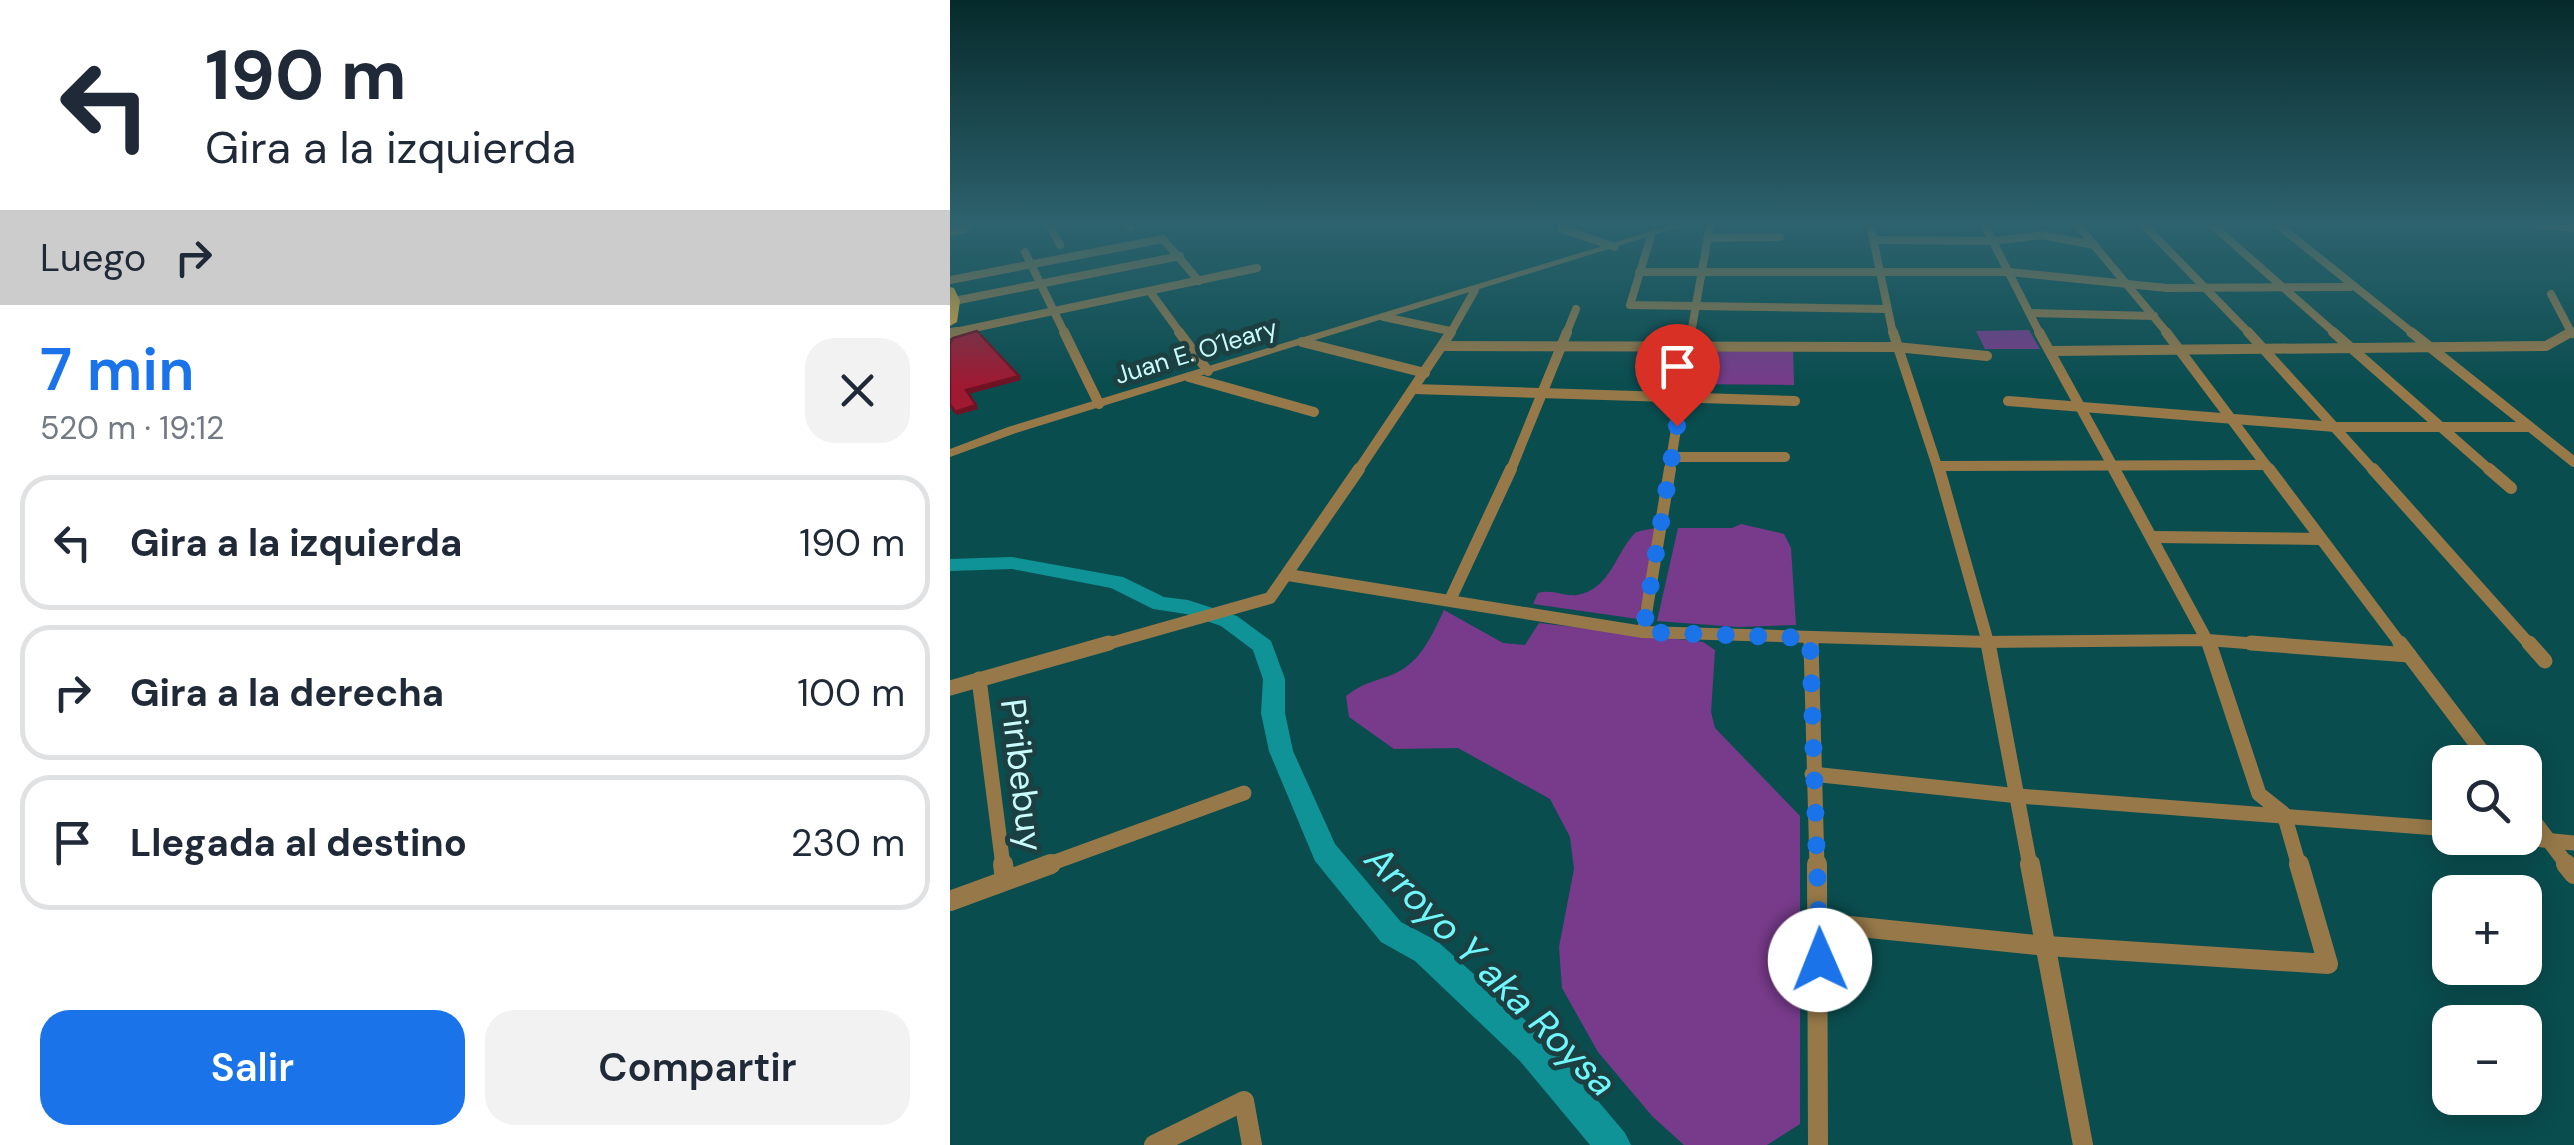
<!DOCTYPE html>
<html lang="es">
<meta charset="utf-8">
<style>
body{margin:0;font-family:"DM Sans",sans-serif;background:#f2f2f3;color:#1f2937;height:100vh;display:flex;flex-direction:column;font-size:38px;white-space:nowrap}
*{box-sizing:border-box;margin:0}
p{font-size:32px;color:#747a83}
.icon{flex:none;width:55px;height:55px;fill:none;stroke:currentColor;stroke-width:2;stroke-linecap:round;stroke-linejoin:round}
.map{position:relative;flex:1;overflow:hidden}
.details{display:flex;flex-direction:column;background:#fff;width:950px}
.details>*{flex:none}
.top-card{background:#fff;color:#1f2937;overflow:hidden}
.tools{position:absolute;left:1482px;top:745px;display:grid;gap:20px}
.tools a{display:grid;place-items:center;width:110px;height:110px;border-radius:20px;background:#fff;box-shadow:0 5px 25px #0003;font-size:50px}
.pin{position:absolute;display:grid;place-items:center;width:85px;height:85px;color:#fff;margin:-102px -42px;border-radius:50% 50% 50% 0;rotate:-45deg;box-shadow:0 0 10px #0007}
.pin .icon{rotate:45deg}
.me{position:absolute;width:110px;margin:-55px;rotate:359deg;stroke-linejoin:round;filter:drop-shadow(0 0 8px #0008)}
.turn{display:flex;align-items:center;gap:35px;height:210px;padding:0 40px;font-size:45px}
.turn .icon{width:130px;height:130px;stroke-width:2.5}
.turn b{display:block;font-size:70px;line-height:85px}
.then{display:flex;align-items:center;height:95px;padding:0 40px;background:#0003;gap:20px;font-size:38px}
.round{display:grid;place-items:center;flex:none;width:105px;height:105px;border-radius:30px;background:#f2f2f3}
.summary{display:flex;align-items:center;justify-content:space-between;height:170px;padding:0 40px}
h1{font-size:60px;font-weight:600;line-height:75px;color:#1a73e8}
.button{display:flex;gap:20px;margin-top:auto;padding:20px 40px}
.button a{flex:1;height:115px;border-radius:30px;background:#1a73e8;color:#fff;font-size:40px;font-weight:600;line-height:115px;text-align:center}
.button a+a{background:#f2f2f3;color:#1f2937}
ul{padding:0;list-style:none}
li{display:flex;align-items:center;gap:30px;height:135px;margin:0 20px 15px;padding:0 20px;border:5px solid #e0e1e3;border-radius:30px}
li div{flex:1}
li b{display:block;font-size:38px}
li em{font-style:normal}
main{display:flex;flex:1;min-height:0}
.map>svg:first-child{display:block}
.green{fill:#783b8b}
.lines{fill:none;stroke-linecap:round;stroke-linejoin:round}
.river{fill:#0f9396;fill-rule:evenodd}
.minor-far4{stroke:#977949;stroke-width:8}
.minor-far3{stroke:#977949;stroke-width:10}
.minor-far2{stroke:#977949;stroke-width:12}
.minor-far1{stroke:#977949;stroke-width:15}
.minor{stroke:#977949;stroke-width:20}
.tertiary{fill:#977949;fill-rule:evenodd}
.primary{fill:#e9ab3c;fill-rule:evenodd}
.shaded-wall{fill:#6f1223}
.building{fill:#9f1932;stroke:#6f1223;stroke-width:2.5}
.route{stroke:#1a73e8;stroke-width:18;stroke-dasharray:0 32.4}
.labels{text-anchor:middle;stroke-width:10;stroke-linejoin:round;paint-order:stroke}
.far-street-label{font-size:25px;fill:#c9fbfc;stroke:#1c4041}
.near-street-label{font-size:35px;fill:#c9fbfc;stroke:#1c4041}
.near-water-label{font-size:38px;font-style:italic;fill:#70f7fb;stroke:#1c4041}
</style>
<main>
<section class="details">
<div class="top-card">
<div class="turn"><svg class="icon" aria-label="left" viewBox="0 0 24 24"><path d="M17 20v-9H6M10 6l-5 5 5 5"/></svg><div><b>190 m</b>Gira a la izquierda</div></div>
<div class="then">Luego<svg class="icon" aria-label="right" viewBox="0 0 24 24"><path d="M7 20v-9h11M14 6l5 5-5 5"/></svg></div>
</div>
<div class="summary"><div><h1>7 min</h1><p>520 m · 19:12</p></div><a class="round"><svg class="icon" aria-label="close" viewBox="0 0 24 24"><path d="M6 6l12 12M18 6L6 18"/></svg></a></div>
<ul>
<li><svg class="icon" aria-label="left" viewBox="0 0 24 24"><path d="M17 20v-9H6M10 6l-5 5 5 5"/></svg><div><b>Gira a la izquierda</b></div><em>190 m</em></li>
<li><svg class="icon" aria-label="right" viewBox="0 0 24 24"><path d="M7 20v-9h11M14 6l5 5-5 5"/></svg><div><b>Gira a la derecha</b></div><em>100 m</em></li>
<li><svg class="icon" aria-label="arrive" viewBox="0 0 24 24"><path d="M6 21V4h12l-3 4 3 4H6"/></svg><div><b>Llegada al destino</b></div><em>230 m</em></li>
</ul>
<div class="button"><a>Salir</a><a>Compartir</a></div>
</section>
<div class="map">
<svg width="1624" height="1145" viewBox="0 0 1624 1145">
<rect width="100%" height="100%" fill="#0a4d4f"/>
<!-- green -->
<g class="green">
<path d="M1079,330L1090,349H1035L1026,331Z"/>
<path d="M742,346L843,347L844,385L736,384Z"/>
<path d="M791,524L834,534L841,548L846,625L787,627L707,621L728,528H782Z"/>
<path d="M710,527L688,619L583,604L588,593C602,589 614,597 627,595C661,589 665,553 686,532Z"/>
<path d="M494,610L553,643L575,645L589,623L753,642L765,650L761,712L765,728L850,816V1124L817,1145H734L703,1117L648,1052L612,988L609,947L624,869L620,837L600,799L508,748L444,749L399,717L396,696C411,684 422,682 439,676C470,665 481,637 494,610Z"/>
</g>
<g class="lines">
<!-- river -->
<path class="river" d="M62,557L173,577L214,597L238,600L287,616L321,641L335,679V713L343,751L385,844L451,922L487,941L594,1037L675,1133L681,1145H640L570,1061L465,961L431,942L365,861L319,751L311,713L313,679L303,650L271,626L236,614L203,609L161,588L62,569L0,571V559Z"/>
<!-- minor-far4 -->
<g class="minor-far4">
<path d="M99,224L110,245"/>
<path d="M178,224L181,228"/>
<path d="M920,224L943,334"/>
<path d="M1034,224L1090,334"/>
<path d="M1127,224L1144,245"/>
<path d="M1193,224L1300,334"/>
<path d="M1261,224L1386,334"/>
<path d="M1327,224L1464,334"/>
<path d="M1587,224L1624,228"/>
<path d="M612,229L665,247"/>
<path d="M0,232L15,229V224"/>
<path d="M701,236L680,305L937,309"/>
<path d="M759,238L830,237"/>
<path d="M925,240L1043,241L1092,235L1144,245L1218,334"/>
<path d="M75,252L115,334"/>
<path d="M689,272H1059L1217,288L1400,287"/>
<path d="M0,280L213,239L249,281"/>
<path d="M201,293L231,334"/>
<path d="M1601,294L1622,334"/>
<path d="M4,301L230,256"/>
<path d="M1080,313L1204,316"/>
<path d="M434,317L500,331"/>
<path d="M0,333L307,268"/>
<path d="M500,334L525,290"/>
<path d="M616,334L626,309"/>
<path d="M741,334L760,224"/>
</g>
<!-- minor-far3 -->
<g class="minor-far3">
<path d="M114,332L149,404"/>
<path d="M229,332L258,371"/>
<path d="M943,332L989,472"/>
<path d="M1089,332L1166,472"/>
<path d="M1216,332L1321,472"/>
<path d="M1298,332L1425,472"/>
<path d="M1383,332L1542,472"/>
<path d="M1461,332L1624,462"/>
<path d="M0,333L7,332"/>
<path d="M352,342L475,373"/>
<path d="M493,346L946,347L1037,356"/>
<path d="M1102,351L1596,346L1621,332"/>
<path d="M239,377L364,412"/>
<path d="M464,389L845,401"/>
<path d="M1058,401L1385,427H1580"/>
<path d="M723,457H835"/>
<path d="M988,466L1316,465"/>
<path d="M407,472L501,332"/>
<path d="M560,472L617,332"/>
<path d="M719,472L742,332"/>
</g>
<!-- minor-far2 -->
<g class="minor-far2">
<path d="M989,469L1039,646"/>
<path d="M1164,469L1260,646"/>
<path d="M1319,469L1452,646"/>
<path d="M1423,469L1581,646"/>
<path d="M1539,469L1561,488"/>
<path d="M1204,537L1371,539"/>
<path d="M338,575L693,632L1038,642L1258,640L1334,646"/>
<path d="M501,598L561,469"/>
<path d="M693,632L720,469"/>
<path d="M861,638V646"/>
<path d="M150,646L320,598L409,469"/>
</g>
<!-- minor-far1 -->
<g class="minor-far1">
<path d="M861,643L867,866"/>
<path d="M1038,643L1080,866"/>
<path d="M1259,643L1309,794L1334,814L1349,866"/>
<path d="M1301,643L1459,655"/>
<path d="M1450,643L1540,762"/>
<path d="M1579,643L1595,661"/>
<path d="M29,679L53,866"/>
<path d="M0,688L159,643"/>
<path d="M862,774L1069,796L1500,829"/>
<path d="M1575,809L1618,866"/>
<path d="M1574,838L1624,843"/>
<path d="M94,866L294,793"/>
</g>
<!-- minor -->
<g class="minor">
<path d="M53,864L55,879"/>
<path d="M867,864L868,1145"/>
<path d="M1080,864L1133,1145"/>
<path d="M1616,864L1624,874"/>
<path d="M0,901L101,864"/>
<path d="M870,923L1097,946L1378,964L1349,864"/>
<path d="M204,1145L294,1101L302,1145"/>
</g>
<!-- tertiary -->
<path class="tertiary" d="M725,224H739L66,433L0,457V449L58,427Z"/>
<!-- primary -->
<path class="primary" d="M0,287L4,288L10,301L7,322L0,326Z"/>
</g>
<!-- shaded-wall -->
<g class="shaded-wall">
<path d="M69,376L71,380L19,394L16,390Z"/>
<path d="M26,405L28,409L7,415L5,412Z"/>
</g>
<!-- building -->
<path class="building" d="M27,331L69,376L16,390L26,405L5,412L0,404V343L3,338Z"/>
<!-- sky -->
<linearGradient id="sky" x2="0" y2="1"><stop stop-color="#062a2b"/><stop offset="0.58" stop-color="#2d626e"/><stop offset="1" stop-color="#2d626e" stop-opacity="0"/></linearGradient>
<rect width="1624" height="385" fill="url(#sky)"/>
<g class="lines">
<!-- route -->
<path class="route" d="M727,426L693,632L860,638L870,960"/>
</g>
<g class="labels">
<!-- far-street labels -->
<g class="far-street-label">
<text transform="translate(246 351) rotate(-17)" y="9">Juan E. O´leary</text>
</g>
<!-- near-street labels -->
<g class="near-street-label">
<text transform="translate(72 775) rotate(83)" y="12">Piribebuy</text>
</g>
<!-- near-water labels -->
<g class="near-water-label">
<text transform="translate(541 971) rotate(45)" y="13">Arroyo Y aka Roysa</text>
</g>
</g>
</svg>
<div class="tools">
<a><svg class="icon" aria-label="search" viewBox="0 0 24 24"><circle cx="10" cy="10" r="6"/><path d="M15 15l6 6"/></svg></a>
<a>+</a>
<a>−</a>
</div>
<div class="pin" style="left:727px;top:426px;background:#d93025"><svg class="icon" aria-label="arrive" viewBox="0 0 24 24"><path d="M6 21V4h12l-3 4 3 4H6"/></svg></div>
<svg class="me" style="left:870px;top:960px" viewBox="-20 -20 40 40"><circle r="19" fill="#fff"/><path d="M0-13L10 11 0 6-10 11z" fill="#1a73e8"/></svg>
</div>
</main>
